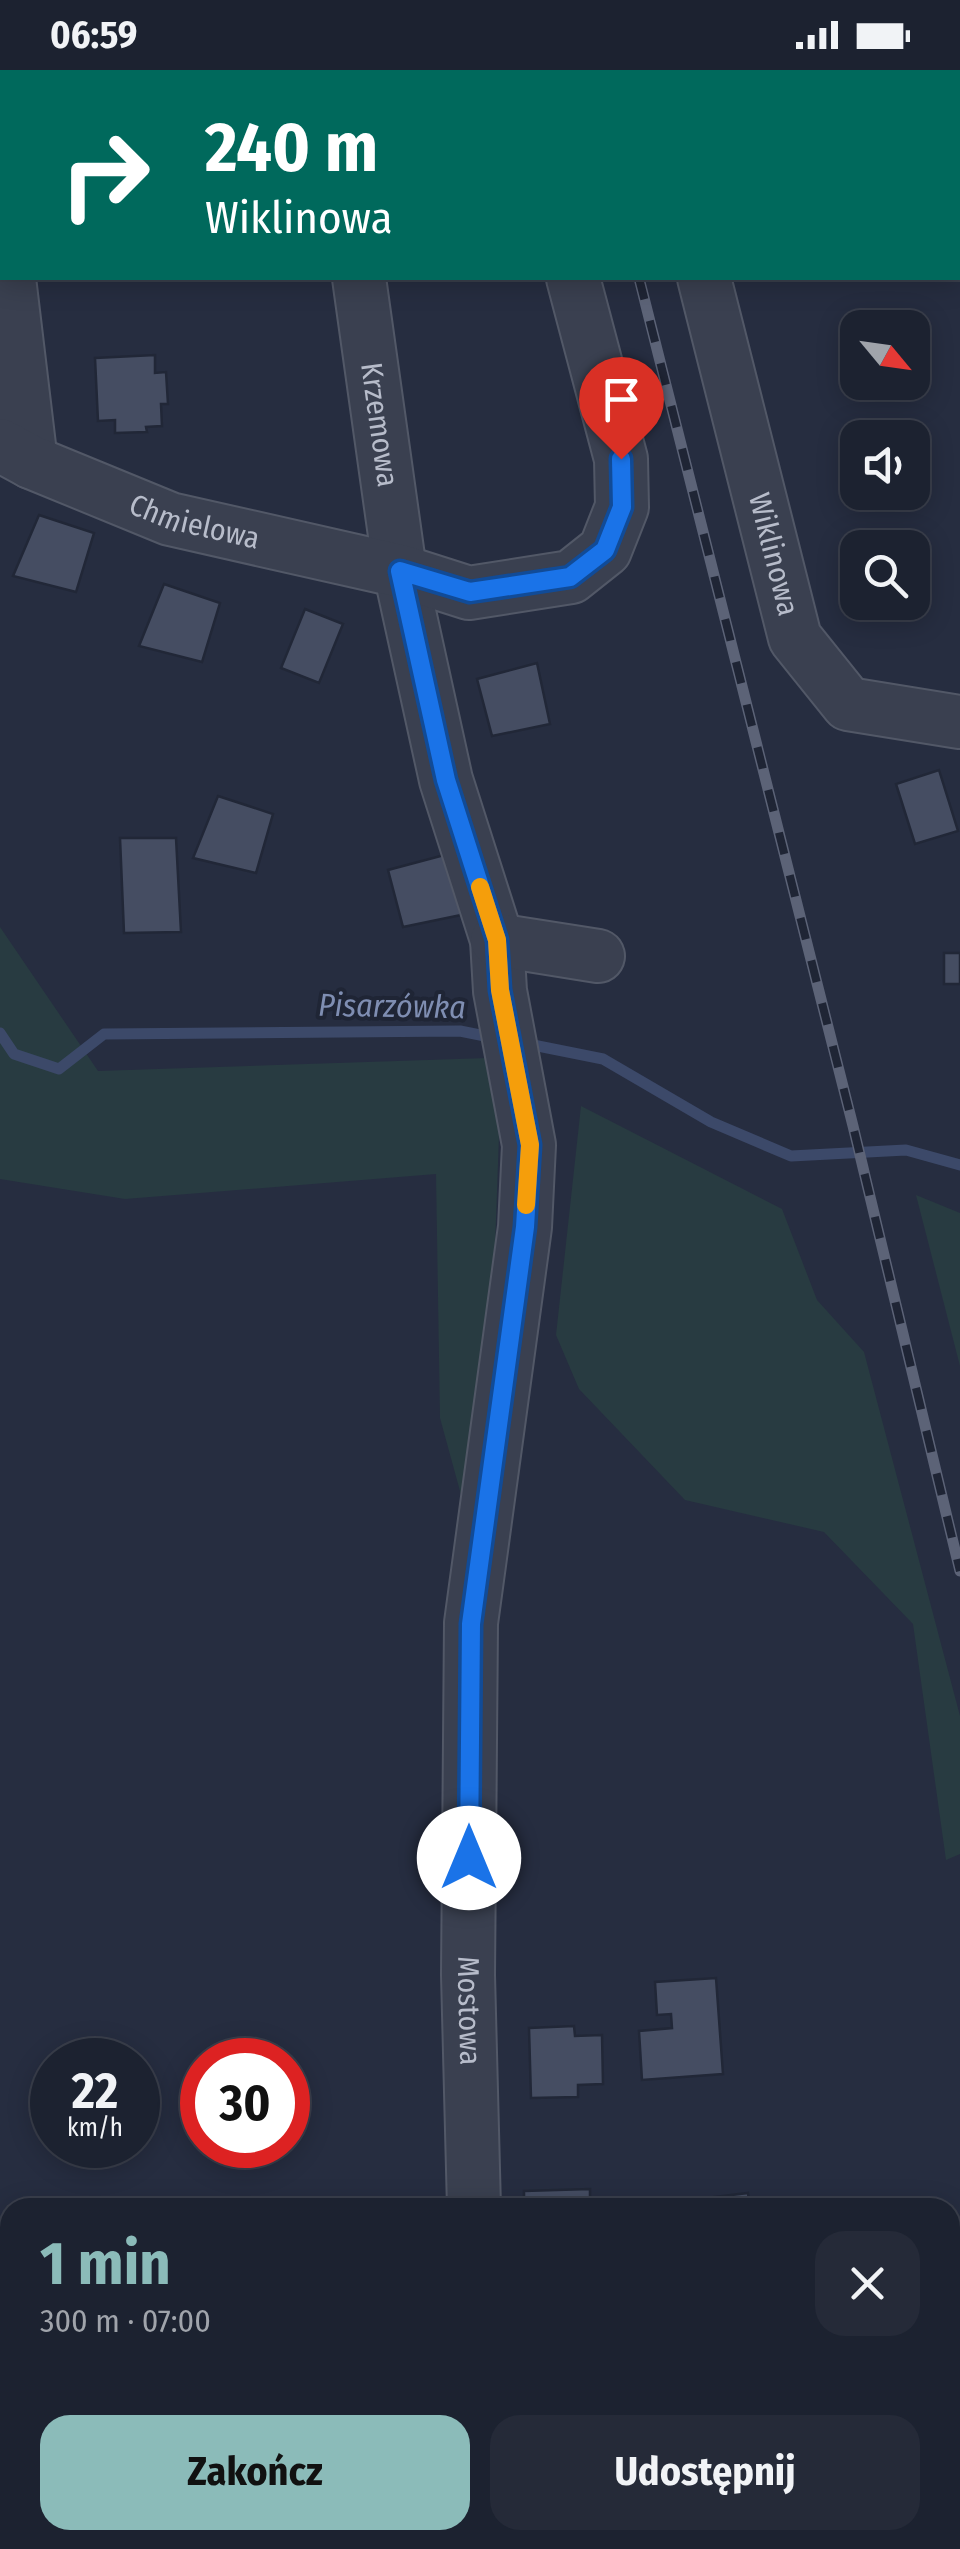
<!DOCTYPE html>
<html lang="pl">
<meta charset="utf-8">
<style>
body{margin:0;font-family:"Fira Sans Condensed",sans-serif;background:#252a38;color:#f1f3f6;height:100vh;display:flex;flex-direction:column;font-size:38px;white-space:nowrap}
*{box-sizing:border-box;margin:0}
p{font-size:32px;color:#a0a4ab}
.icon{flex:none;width:55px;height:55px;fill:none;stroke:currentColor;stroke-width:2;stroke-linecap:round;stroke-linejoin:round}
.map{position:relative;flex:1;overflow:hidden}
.sheet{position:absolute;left:0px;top:2128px;width:960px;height:352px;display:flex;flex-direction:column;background:#1c2230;border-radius:30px 30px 0 0;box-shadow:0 5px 25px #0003,0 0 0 2px #3a3f4c}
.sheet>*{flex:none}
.top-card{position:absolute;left:0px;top:0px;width:960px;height:210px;box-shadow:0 5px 25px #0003,0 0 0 2px #3a3f4c;background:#00695c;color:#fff;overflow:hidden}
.needle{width:65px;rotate:119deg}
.controls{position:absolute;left:840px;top:240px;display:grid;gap:20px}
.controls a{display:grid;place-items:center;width:90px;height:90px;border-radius:20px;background:#1c2230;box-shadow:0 5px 25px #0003,0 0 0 2px #3a3f4c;font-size:50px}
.speed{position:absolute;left:30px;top:1968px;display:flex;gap:20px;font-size:50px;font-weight:700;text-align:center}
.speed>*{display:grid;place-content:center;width:130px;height:130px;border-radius:50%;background:#1c2230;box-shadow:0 5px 25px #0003,0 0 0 2px #3a3f4c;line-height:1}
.speed small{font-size:25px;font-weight:400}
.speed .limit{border:15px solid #d22;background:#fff;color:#111}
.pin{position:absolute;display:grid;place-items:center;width:85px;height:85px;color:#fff;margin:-102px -42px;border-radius:50% 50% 50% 0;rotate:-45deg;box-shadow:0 0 10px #0007}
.pin .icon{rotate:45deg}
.me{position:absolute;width:110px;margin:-55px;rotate:0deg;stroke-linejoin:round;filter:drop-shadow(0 0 8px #0008)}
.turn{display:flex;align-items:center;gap:35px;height:210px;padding:0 40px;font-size:45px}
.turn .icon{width:130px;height:130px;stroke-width:2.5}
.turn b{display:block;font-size:70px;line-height:85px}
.round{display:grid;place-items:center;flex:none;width:105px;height:105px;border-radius:30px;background:#252a38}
.headline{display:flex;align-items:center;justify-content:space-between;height:170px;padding:0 40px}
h1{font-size:60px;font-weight:700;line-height:75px;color:#8bbbb9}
.button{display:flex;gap:20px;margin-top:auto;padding:20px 40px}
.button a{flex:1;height:115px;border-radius:30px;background:#8bbbb9;color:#111;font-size:40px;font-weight:700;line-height:115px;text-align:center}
.button a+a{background:#252a38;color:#f1f3f6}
.status{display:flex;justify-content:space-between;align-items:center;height:70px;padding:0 50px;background:#1c2230;direction:ltr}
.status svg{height:28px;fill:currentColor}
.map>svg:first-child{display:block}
.green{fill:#283b41}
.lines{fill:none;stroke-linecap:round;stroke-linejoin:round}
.stream{stroke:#3c4969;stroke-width:11}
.building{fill:#454d62;stroke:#212737;stroke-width:2.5}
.minor-casing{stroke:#525867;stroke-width:56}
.minor{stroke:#3a4050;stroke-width:52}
.rail-casing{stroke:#5c6377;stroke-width:11}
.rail{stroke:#1f2535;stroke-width:8;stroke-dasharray:22;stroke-linecap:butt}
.route-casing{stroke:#114b97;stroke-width:25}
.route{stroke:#1a73e8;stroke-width:18}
.slow{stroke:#f59e0b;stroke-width:18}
.labels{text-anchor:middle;stroke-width:8;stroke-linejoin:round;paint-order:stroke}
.street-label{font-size:30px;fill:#b7bcca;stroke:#1f2535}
.water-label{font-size:32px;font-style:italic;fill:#7f8eb2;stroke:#1f2535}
</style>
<div class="status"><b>06:59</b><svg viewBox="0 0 49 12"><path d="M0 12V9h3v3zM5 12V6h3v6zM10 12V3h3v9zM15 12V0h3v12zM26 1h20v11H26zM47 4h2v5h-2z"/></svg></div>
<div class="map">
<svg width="960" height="2479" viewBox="0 0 960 2479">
<rect width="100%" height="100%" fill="#262d40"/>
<!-- green -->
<g class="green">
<path d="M0,857L98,1001L488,988L500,1037L492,1262L463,1432L440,1348L436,1104L125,1129L0,1109Z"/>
<path d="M581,1036L782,1139L817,1230L864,1282L960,1646V1784L946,1790L913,1554L824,1462L685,1430L579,1319L556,1265Z"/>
<path d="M916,1125L960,1143V1296Z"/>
</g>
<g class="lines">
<!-- stream -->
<g class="stream">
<path d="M0,963L14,984L59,999L104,964L460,961L495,968"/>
<path d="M523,973L603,989L711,1052L791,1086L906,1080L960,1095"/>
</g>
</g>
<!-- building -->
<g class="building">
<rect x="406" y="0" width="77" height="2"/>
<path d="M155,285V303L166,302L168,334H161L162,356L146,357L147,362L115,363V350L98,351L95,288Z"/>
<path d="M39,445L94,463L76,522L13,506Z"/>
<path d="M164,514L220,533L202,592L139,576Z"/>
<path d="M305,539L343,554L319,613L281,598Z"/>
<path d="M537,593L550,654L492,666L477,609Z"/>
<path d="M939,700L958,761L915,774L896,714Z"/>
<path d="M218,726L273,744L256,803L193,788Z"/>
<path d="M120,768H176L181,862L124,863Z"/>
<path d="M448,784L461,845L403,857L388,800Z"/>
<rect x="944" y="883" width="16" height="31"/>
<path d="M716,1908L723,2004L642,2010L639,1961L672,1958L671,1944L657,1945L655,1912Z"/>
<path d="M574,1956L575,1966L602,1965L603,2014L578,2015V2027L531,2028L529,1958Z"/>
<path d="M590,2119V2138H524V2121Z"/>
<path d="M748,2123L750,2138H683L682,2131Z"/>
<path d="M598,2470H651L652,2479H599Z"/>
</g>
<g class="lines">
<!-- minor casing -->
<g class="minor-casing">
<g id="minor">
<path d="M331,0V2"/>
<path d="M0,136L2,157"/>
<path d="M9,208L31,392"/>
<path id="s1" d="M359,208L400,501L446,710L497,870L500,921L529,1075L525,1157L471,1553L468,1905L474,2138"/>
<path id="s2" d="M704,208L795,568L848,634L960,652"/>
<path id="s3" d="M0,375L31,392L170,449L400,501L469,523L571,507L605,480L622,437L621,389L573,208"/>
<path d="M497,870L598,886"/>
<path d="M950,2344L957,2343"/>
<path d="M499,2470L500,2479"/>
</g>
</g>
<!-- minor -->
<use href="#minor" class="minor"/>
<!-- rail casing -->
<g class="rail-casing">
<g id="rail">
<path d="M593,0V2"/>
<path d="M639,208L853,1056L960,1501"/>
</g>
</g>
<!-- rail -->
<use href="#rail" class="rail"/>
</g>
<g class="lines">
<!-- route casing -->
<g class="route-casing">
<path id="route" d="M469,1788L471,1554L525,1157L530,1075L500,920L497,870L446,710L400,501L470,522L570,507L605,480L622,437L621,389"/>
</g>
<!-- route -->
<use href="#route" class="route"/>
<!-- slow -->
<path class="slow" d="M480,817L497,870L500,920L530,1075L526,1135"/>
</g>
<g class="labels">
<!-- street labels -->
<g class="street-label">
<text dy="10" stroke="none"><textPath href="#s1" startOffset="148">Krzemowa</textPath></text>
<text dy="10" stroke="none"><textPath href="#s3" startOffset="210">Chmielowa</textPath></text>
<text dy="10" stroke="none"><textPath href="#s2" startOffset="285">Wiklinowa</textPath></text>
<text dy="10" stroke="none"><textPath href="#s1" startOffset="1755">Mostowa</textPath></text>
</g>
<!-- water labels -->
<g class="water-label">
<text transform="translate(392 936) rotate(1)" y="11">Pisarzówka</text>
</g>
</g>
</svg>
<div class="controls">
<a><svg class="needle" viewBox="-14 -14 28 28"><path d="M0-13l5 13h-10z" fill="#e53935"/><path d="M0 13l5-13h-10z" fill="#a0a4ab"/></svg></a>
<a><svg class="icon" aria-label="sound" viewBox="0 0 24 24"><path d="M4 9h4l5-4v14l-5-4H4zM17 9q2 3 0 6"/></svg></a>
<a><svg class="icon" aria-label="search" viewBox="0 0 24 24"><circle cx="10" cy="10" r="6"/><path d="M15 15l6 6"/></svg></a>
</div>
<div class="speed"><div>22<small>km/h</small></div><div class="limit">30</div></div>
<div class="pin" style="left:621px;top:389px;background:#d93025"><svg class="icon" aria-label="arrive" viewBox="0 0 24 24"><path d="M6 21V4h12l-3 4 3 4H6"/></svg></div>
<svg class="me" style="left:469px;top:1788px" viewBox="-20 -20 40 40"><circle r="19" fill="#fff"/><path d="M0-13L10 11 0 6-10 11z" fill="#1a73e8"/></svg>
<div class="top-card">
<div class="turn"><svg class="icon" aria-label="right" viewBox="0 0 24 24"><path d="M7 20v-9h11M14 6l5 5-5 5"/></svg><div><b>240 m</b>Wiklinowa</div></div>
</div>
<section class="sheet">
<div class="headline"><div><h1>1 min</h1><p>300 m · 07:00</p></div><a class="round"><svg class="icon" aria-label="close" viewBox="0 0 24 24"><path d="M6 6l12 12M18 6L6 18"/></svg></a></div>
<div class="button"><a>Zakończ</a><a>Udostępnij</a></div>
</section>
</div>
